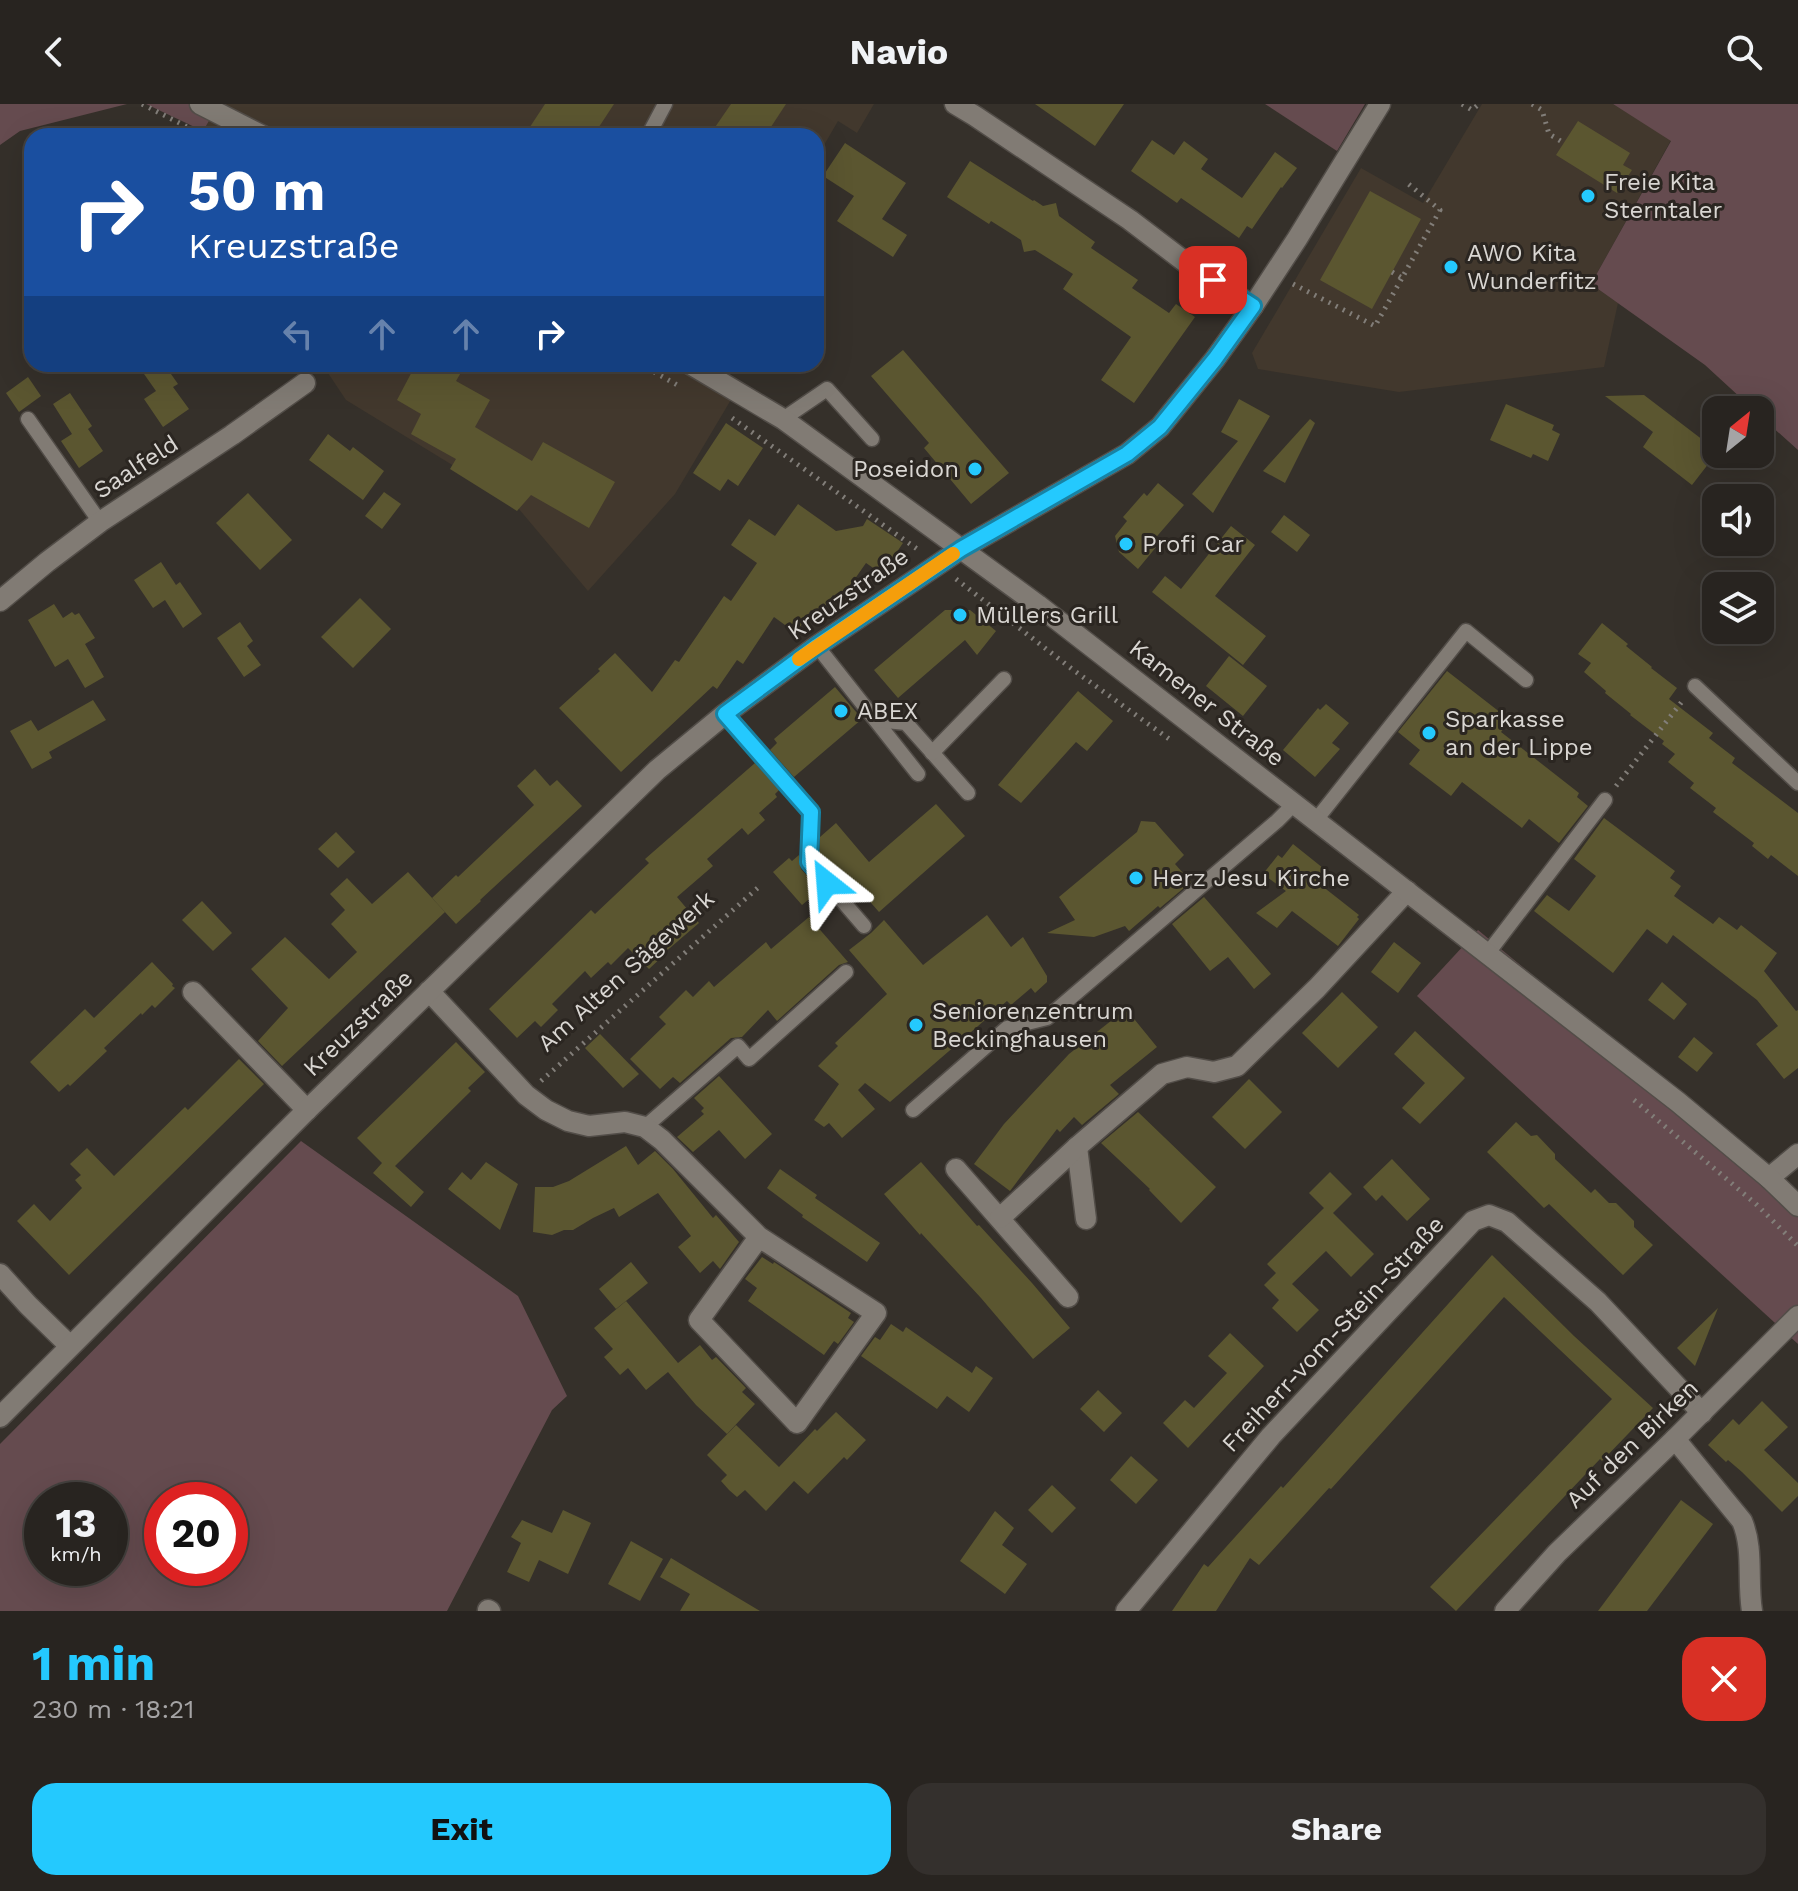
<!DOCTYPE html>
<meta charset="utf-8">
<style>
body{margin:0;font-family:"Work Sans",sans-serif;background:#34302d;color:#f1f3f6;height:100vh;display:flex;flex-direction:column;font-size:30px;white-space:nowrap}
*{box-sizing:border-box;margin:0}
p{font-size:26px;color:#a5a4a5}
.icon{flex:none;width:44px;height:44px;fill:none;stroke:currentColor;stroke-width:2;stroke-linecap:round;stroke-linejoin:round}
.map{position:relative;height:1507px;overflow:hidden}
.details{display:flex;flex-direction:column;background:#282420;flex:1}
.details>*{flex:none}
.banner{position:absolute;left:24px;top:24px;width:800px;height:244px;border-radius:24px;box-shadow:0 8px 32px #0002,0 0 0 2px #44413e;background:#1a4fa0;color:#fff;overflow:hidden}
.needle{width:52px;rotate:30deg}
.controls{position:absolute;left:1702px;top:292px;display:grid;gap:16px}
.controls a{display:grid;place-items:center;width:72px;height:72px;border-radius:16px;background:#282420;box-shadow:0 8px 32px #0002,0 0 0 2px #44413e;font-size:40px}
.speed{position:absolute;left:24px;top:1378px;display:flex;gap:16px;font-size:40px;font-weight:700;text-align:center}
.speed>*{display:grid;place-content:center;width:104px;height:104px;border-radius:50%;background:#282420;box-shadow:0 8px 32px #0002,0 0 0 2px #44413e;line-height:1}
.speed small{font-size:20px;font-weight:400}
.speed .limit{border:12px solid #d22;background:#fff;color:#111}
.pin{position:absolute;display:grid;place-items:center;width:68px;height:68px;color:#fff;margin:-34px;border-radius:16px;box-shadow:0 4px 12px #0006}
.me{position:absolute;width:88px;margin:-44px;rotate:332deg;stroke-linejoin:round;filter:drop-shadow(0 0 6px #0008)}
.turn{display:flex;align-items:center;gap:28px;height:168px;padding:0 32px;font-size:36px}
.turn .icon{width:104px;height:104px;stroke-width:2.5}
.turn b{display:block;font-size:56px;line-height:68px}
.lanes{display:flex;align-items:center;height:76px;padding:0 32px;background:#0003;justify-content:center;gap:40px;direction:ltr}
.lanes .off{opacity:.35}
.round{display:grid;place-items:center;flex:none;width:84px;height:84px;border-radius:24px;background:#34302d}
.headline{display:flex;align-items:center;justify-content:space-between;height:136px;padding:0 32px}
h1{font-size:48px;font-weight:700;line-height:60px;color:#24c9fe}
.action{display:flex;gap:16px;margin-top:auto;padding:16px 32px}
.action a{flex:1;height:92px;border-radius:24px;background:#24c9fe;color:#111;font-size:32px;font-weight:700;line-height:92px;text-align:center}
.action a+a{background:#34302d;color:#f1f3f6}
header{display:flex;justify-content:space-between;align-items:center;height:104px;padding:0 32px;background:#282420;font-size:36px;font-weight:700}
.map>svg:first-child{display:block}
.built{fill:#42382d}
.green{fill:#654b4f;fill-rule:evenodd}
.building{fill:#5b5630}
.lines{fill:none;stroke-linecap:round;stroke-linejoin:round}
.service-casing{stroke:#524d48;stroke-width:17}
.minor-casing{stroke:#524d48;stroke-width:23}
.tertiary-casing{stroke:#524d48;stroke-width:23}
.secondary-casing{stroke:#524d48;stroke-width:23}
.path{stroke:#827e79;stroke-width:5;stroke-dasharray:2 6;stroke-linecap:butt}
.service{stroke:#817b74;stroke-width:14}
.minor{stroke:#817b74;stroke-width:20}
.tertiary{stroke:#817b74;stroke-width:20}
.secondary{stroke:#817b74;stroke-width:20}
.route-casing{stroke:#1783a5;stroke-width:20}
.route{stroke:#24c9fe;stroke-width:14}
.slow{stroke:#f59e0b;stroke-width:14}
.poi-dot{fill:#24c9fe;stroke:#2b2621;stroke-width:3}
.labels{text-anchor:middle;stroke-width:6;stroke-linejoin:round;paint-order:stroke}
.poi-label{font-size:24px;fill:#d9d6d2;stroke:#2b2621;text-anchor:start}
.street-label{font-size:24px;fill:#d9d6d2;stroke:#2b2621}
</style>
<header><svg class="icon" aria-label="back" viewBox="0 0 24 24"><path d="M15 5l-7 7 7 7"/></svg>Navio<svg class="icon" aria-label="search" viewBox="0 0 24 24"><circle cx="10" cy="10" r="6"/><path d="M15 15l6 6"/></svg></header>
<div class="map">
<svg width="1798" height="1507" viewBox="0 0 1798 1507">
<rect width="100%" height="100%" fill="#35302a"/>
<!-- built -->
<g class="built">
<path d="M219,0H874L857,29L838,17L816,55V32H213L203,27Z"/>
<path d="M1482,0H1613L1671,36L1591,180L1618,199L1604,263L1399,288L1258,265L1252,249L1361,64L1423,99Z"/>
<path d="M322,260H716L732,294L675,390L588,487L513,398L346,296Z"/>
</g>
<!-- green -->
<g class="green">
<path d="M0,0H127L20,27L0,41Z"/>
<path d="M146,0H219L203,27Z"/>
<path d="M1265,0H1365L1337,47Z"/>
<path d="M1613,0H1798V346L1760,312V306H1754L1705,261L1591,180L1671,37Z"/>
<path d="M1478,826L1749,1050L1798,1097V1240L1417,892Z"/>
<path d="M301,1037L518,1192L567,1292L552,1306L447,1507H0V1340ZM110,1396V1464H42V1396ZM230,1396V1464H162V1396Z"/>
</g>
<!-- building -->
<g class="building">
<path d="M545,0H614L593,32H524Z"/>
<path d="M731,0H786L765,32H709Z"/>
<path d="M1035,0H1124L1095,42Z"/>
<path d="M1578,17L1630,49L1623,61L1632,66L1617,89L1556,51Z"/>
<path d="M1152,36L1174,51L1184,37L1208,55L1201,65L1242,94L1275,48L1297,64L1282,84L1281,83L1252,125L1247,122L1239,134L1181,94L1177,99L1131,67Z"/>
<path d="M845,39L906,79L882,115L907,131L893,153L837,117L854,92L823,72Z"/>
<path d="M970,57L1033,97L1034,96L1043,102L1056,99L1059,112L1095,138L1091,144L1138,176L1132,184L1169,209L1176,200L1195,213L1134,299L1101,276L1131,233L1063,185L1073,170L1035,146L1024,148L1021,136L991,117L989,120L947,93Z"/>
<path d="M1370,87L1421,115L1372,205L1320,176Z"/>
<path d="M903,246L1009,369L971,400L924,344L929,339L871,272Z"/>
<path d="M137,260H164L178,280L173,283L189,305L163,323L144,295L156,287Z"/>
<path d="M416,260H466L456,277L490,296L475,323L532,357L543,338L615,378L589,424L531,391L517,407L450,365L456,355L411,330L421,310L397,296Z"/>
<path d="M28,273L41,292L19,308L6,289Z"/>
<path d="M70,289L92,322L88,325L103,347L79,364L61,337L72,330L53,300Z"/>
<path d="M1644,291L1716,346V350L1692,381L1643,343L1653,328L1605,292Z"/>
<path d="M1239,295L1270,312L1213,409L1192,390L1238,337L1221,328Z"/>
<path d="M1506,300L1554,321L1552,326L1560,330L1548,357L1533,350L1531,354L1490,336Z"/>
<path d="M1310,315L1315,319L1285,379L1263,367Z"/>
<path d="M726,319L763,344L738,382L728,375L720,387L693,369Z"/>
<path d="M328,330L350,347L353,343L384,367L363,396L309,356Z"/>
<path d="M1158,379L1184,401L1152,438L1157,442L1138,465L1119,448L1115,432L1127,417L1123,413L1144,389L1147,392Z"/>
<path d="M384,388L401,400L382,425L365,412Z"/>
<path d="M248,389L292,436L260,466L216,419Z"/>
<path d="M798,400L836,427L863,422L867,415L903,439L882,470L866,459L840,496L833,491L819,511L811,506L796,529L774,513L743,560L737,556L717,585L713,582L621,668L559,604L600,567L598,565L615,549L652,588L675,556L679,558L724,492L731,497L757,459L731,441L749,415L775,432Z"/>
<path d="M1284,411L1310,431L1297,448L1271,428Z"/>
<path d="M1231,422L1255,441L1215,492L1266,532L1243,561L1152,488L1165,472L1181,485Z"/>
<path d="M161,458L176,481L180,478L202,510L183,524L165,496L153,504L134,476Z"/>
<path d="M360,494L391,525L353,564L321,533Z"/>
<path d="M54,500L63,514L72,508L75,511L79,509L95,534L85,540L104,573L85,584L68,555L55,563L28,516Z"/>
<path d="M945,506H970L996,527L977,551L965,536L898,594L874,566Z"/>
<path d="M240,518L253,537L247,542L261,561L244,573L217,534Z"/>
<path d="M1602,519L1628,540L1626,542L1652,563L1651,564L1677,584L1669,595L1713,629L1709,634L1735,654L1732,659L1798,709V772L1771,751L1768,755L1752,742L1754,739L1713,708L1716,704L1690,684L1694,679L1668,658L1675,650L1662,640L1664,637L1630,611L1631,610L1605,589L1606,587L1584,568L1591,559L1578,550Z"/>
<path d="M1229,552L1267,582L1243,612L1206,582Z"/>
<path d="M1447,567L1510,616L1501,628L1579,689L1577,693L1588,702L1559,739L1529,715L1522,724L1462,678L1451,692L1409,660L1420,646L1398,628Z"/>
<path d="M835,583L862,615L794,673L770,646L777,639L774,635Z"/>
<path d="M1078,587L1113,617L1087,647L1076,638L1021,699L998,681Z"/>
<path d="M93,596L106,616L49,648L52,654L32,665L10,627L31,616L38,627Z"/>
<path d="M1326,600L1349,619L1332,639L1340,645L1315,673L1283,646L1318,604L1320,606Z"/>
<path d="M755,659L779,686L775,690L777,693L759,709L765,716L748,731L742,724L725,739L707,755L713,762L677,793L699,819L663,850L664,851L649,865L628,844L611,861L608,858L591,874L585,867L552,900L558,906L541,923L535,917L517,934L489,905L591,806L595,810L649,759L645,755Z"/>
<path d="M535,665L550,682L557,676L582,702L480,796L481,797L456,820L432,794L456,771L458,773L534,701L517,682Z"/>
<path d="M936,700L965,732L879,808L842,766L835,773L819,754L820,733L836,719L869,758Z"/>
<path d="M1604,714L1675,767L1670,774L1681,782L1674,792L1713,820L1719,813L1737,826L1741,821L1777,849L1764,867L1796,907L1798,906V964L1784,975L1756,940L1778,922L1757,896L1673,831L1667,840L1647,825L1613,869L1534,807L1547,791L1569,807L1596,772L1574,755Z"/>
<path d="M1141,717L1155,718L1184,751L1175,760L1191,778L1160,804L1158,802L1129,827L1125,822L1094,833L1047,829L1075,816L1059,793L1137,728Z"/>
<path d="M336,728L355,748L338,764L318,745Z"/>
<path d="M1293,740L1323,764L1321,765L1324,769L1317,778L1359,811L1357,813L1359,815L1338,842L1292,807L1277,824L1256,809L1286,787L1263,770L1278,751L1282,754Z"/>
<path d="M799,751L801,765L820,786L802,801L773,768L789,754L792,757Z"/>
<path d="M408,768L445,808L282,962L258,937L288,904L251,865L285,833L329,875L357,848L331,820L345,806L330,790L347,774L372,800Z"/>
<path d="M1204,793L1271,870L1254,885L1228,853L1210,867L1172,820Z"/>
<path d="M202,797L232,829L213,847L182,816Z"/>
<path d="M987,811L1011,843L1023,833L1047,872V878L1035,889L1031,884L1011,901L1007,897L890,998L865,979L858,986L875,1005L842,1034L829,1019L824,1023L814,1016L839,980L818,962L838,942L835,939L887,890L849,846L871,829L884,816L923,861Z"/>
<path d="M809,813L848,858L839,861L777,917L768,906L742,933L731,934L680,979L673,973L660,985L630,955L666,920L659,913L686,886L693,893L709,877L714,883L766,838L771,845Z"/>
<path d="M1394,838L1421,859L1398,889L1371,868Z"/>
<path d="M152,858L173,880L172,882L175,884L155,904L152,901L142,911L141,909L104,944L107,947L70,982L68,980L59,988L30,958L85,905L94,914Z"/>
<path d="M1662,878L1687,900L1674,916L1648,896Z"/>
<path d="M1342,888L1378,923L1338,964L1302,929Z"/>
<path d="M1126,905L1157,943L1110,981L1119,990L1082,1021L1074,1013L1060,1028L1057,1025L1010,1087L974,1060L1004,1020L1069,950Z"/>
<path d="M1415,927L1465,974L1420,1020L1402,1004L1425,979L1394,950Z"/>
<path d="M600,930L639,970L623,984L585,944Z"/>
<path d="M1694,933L1713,949L1697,968L1678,953Z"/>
<path d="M456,938L485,968L468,984L471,987L395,1062L424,1088L411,1103L373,1069L382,1059L357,1034Z"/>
<path d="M239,955L264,980L69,1171L17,1117L34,1100L50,1117L82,1084L75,1076L81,1071L70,1060L87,1044L114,1072L185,1003L188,1006Z"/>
<path d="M719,972L772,1030L745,1055L719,1026L693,1048L677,1033L704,1010L701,1007L704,1004L694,994Z"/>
<path d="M1249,975L1282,1008L1245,1045L1212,1013Z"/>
<path d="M1138,1008L1216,1083L1181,1119L1149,1086L1150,1085L1101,1039Z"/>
<path d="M1516,1018L1531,1032L1537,1031L1555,1050V1055L1591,1089L1595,1085L1609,1099H1616L1634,1117V1123L1653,1141L1623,1171L1549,1100L1544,1104L1487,1048Z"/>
<path d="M626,1042L638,1061L655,1047L673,1065L713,1114L716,1111L739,1138L720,1165L713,1157L700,1169L678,1143L691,1132L658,1089L619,1113L614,1104L593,1114L573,1126H564L552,1131L533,1128L535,1083H553L569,1077Z"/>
<path d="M1392,1055L1430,1095L1407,1117L1382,1091L1376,1097L1363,1083Z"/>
<path d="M486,1058L518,1080L500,1126L448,1085L462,1068L471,1076Z"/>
<path d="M921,1058L977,1122L979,1121L1032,1179L1070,1224L1033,1255L981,1194L921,1129L920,1131L884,1090Z"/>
<path d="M780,1065L817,1091L815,1094L880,1139L867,1158L802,1113L803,1111L767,1084Z"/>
<path d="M1330,1068L1352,1090L1333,1109L1374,1150L1351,1173L1326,1147L1292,1180L1319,1206L1297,1228L1272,1204L1279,1196L1264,1181L1276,1169L1267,1160L1324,1104L1309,1089Z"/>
<path d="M1492,1151L1574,1232L1653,1304L1602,1357L1600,1355L1456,1507L1430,1483L1612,1295L1504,1193L1331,1385L1329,1384L1259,1461L1250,1454L1216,1507H1172L1204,1460L1208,1463L1281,1382L1283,1384Z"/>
<path d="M762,1153L773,1160L774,1158L851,1209L848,1214L854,1218L838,1240L834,1237L824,1251L748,1197L757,1184L745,1175Z"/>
<path d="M631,1158L648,1179L616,1205L599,1185Z"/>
<path d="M626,1197L678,1259L700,1241L712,1256L716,1253L746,1284L742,1288L755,1300L727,1330L696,1301L668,1268L646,1286L628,1264L620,1271L604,1253L613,1245L594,1224Z"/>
<path d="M1718,1204L1695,1262L1677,1244Z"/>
<path d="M891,1220L903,1228L906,1223L972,1269L976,1262L993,1274L969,1308L947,1292L937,1305L861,1252L875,1233L880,1236Z"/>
<path d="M1230,1229L1264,1262L1188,1344L1163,1319L1185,1296L1194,1304L1227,1269L1208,1252Z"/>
<path d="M1098,1286L1122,1309L1104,1328L1080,1305Z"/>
<path d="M1762,1297L1788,1323L1764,1346L1798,1379V1392L1782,1408L1742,1368L1728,1356L1726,1358L1708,1341L1733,1315L1739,1321Z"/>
<path d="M836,1308L866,1336L847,1356L844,1353L808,1390L794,1377L766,1407L745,1386L737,1393L729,1386L721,1377L727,1371L707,1351L736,1321L779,1363L815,1325L817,1327Z"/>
<path d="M1131,1352L1158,1376L1136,1400L1110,1376Z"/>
<path d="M1052,1381L1076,1404L1052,1429L1028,1406Z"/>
<path d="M1681,1396L1713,1420L1647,1507H1598Z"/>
<path d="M563,1406L591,1419L568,1470L539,1456L529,1478L507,1468L521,1439L511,1433L522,1416L552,1429Z"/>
<path d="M995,1407L1014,1424L1002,1441L1027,1460L1005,1490L960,1457Z"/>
<path d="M631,1437L663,1455L640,1497L608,1480Z"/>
<path d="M671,1454L760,1507H680L690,1490L660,1473Z"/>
</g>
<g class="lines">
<!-- service casing -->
<g class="service-casing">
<g id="service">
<path d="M648,32L665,0"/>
<path d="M28,315L100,418"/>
<path d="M783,315L827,285L872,335"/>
<path d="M817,542L918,670"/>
<path d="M1695,582L1798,679"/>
<path d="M725,610L811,708L809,758L864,822"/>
<path d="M876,616L906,619L968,689"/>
<path d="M932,649L1004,575"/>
<path d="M1316,716L1466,527L1526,576"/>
<path d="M1488,849L1605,696"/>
<path d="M913,1006L1007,924L1047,914L1277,717L1295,699"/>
<path d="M645,1023L738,942L749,955L846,868"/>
</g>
</g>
<!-- minor casing -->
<g class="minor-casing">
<g id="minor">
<path d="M955,0L975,12L1130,116L1193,164L1253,202"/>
<path d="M0,497L47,458L100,418L232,331L305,279"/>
<path d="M429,887L526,991L546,1006L568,1017L589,1022L625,1018L645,1023L662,1036L759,1133L876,1209L797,1319L699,1216L759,1133"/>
<path d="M193,888L307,1006"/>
<path d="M1077,1043L1086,1115"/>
<path d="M956,1065L1068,1193"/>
<path d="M1769,1074L1798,1050"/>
<path d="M1000,1114L1077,1043L1162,970L1187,963L1214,968L1237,962L1317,884L1407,787"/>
<path d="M0,1170L28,1201L70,1242"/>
<path d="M0,1313L307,1006L657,666L725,610L817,542L961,445"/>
<path d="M1675,1335L1742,1417C1754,1445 1747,1477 1752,1507"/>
<path d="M488,1506L490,1507"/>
<path d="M1126,1507L1271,1332L1473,1117L1489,1111L1507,1118L1598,1198L1702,1309"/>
<path d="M1505,1507L1557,1449L1675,1335L1798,1212"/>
</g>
</g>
<!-- tertiary casing -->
<g class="tertiary-casing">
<path id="tertiary" d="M961,445L1127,350L1160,323L1215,255L1253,202L1297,135L1380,0"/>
</g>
<!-- secondary casing -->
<g class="secondary-casing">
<g id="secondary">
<path d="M200,0L263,32"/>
<path d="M690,260L783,315L1038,501L1678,998L1769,1074L1798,1102"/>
</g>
</g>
<!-- path -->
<g class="path">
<path d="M142,0L205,32"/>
<path d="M1462,0L1472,6L1479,0"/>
<path d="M1532,0L1542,6L1549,30L1564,39"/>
<path d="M1392,168L1402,174L1440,106L1406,78"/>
<path d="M1293,180L1375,222L1402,174"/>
<path d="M640,260L679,282"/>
<path d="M732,314L920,447"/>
<path d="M956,475L1072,565L1172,637"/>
<path d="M1616,682L1684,595"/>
<path d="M541,977L761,781"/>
<path d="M1634,996L1757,1101L1798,1142"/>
</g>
<!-- service -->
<use href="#service" class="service"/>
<!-- minor -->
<use href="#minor" class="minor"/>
<!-- tertiary -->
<use href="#tertiary" class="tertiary"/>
<!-- secondary -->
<use href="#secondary" class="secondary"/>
</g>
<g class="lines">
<!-- route casing -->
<g class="route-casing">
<path id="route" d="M827,779L809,758L811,708L725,610L817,542L961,445L1127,350L1160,323L1215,255L1253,202L1213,176"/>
</g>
<!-- route -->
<use href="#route" class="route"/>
<!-- slow -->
<path class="slow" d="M799,555L953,450"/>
</g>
<!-- markers -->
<g class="poi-dot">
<circle cx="1588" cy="92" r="8"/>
<circle cx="1451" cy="163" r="8"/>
<circle cx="975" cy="365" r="8"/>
<circle cx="1126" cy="440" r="8"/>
<circle cx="960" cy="511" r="8"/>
<circle cx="841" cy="607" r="8"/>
<circle cx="1429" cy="629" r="8"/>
<circle cx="1136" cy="774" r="8"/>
<circle cx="916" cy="921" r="8"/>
</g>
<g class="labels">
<!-- poi labels -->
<g class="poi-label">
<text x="1604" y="86">Freie Kita<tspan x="1604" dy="28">Sterntaler</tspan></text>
<text x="1467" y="157">AWO Kita<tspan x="1467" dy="28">Wunderfitz</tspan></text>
<text x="959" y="373" text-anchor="end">Poseidon</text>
<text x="1142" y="448">Profi Car</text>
<text x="976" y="519">Müllers Grill</text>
<text x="857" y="615">ABEX</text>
<text x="1445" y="623">Sparkasse<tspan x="1445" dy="28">an der Lippe</tspan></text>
<text x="1152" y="782">Herz Jesu Kirche</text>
<text x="932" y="915">Seniorenzentrum<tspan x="932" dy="28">Beckinghausen</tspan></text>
</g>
<!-- street labels -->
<g class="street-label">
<text transform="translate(136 363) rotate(-33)" y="8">Saalfeld</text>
<text transform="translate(848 490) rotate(-35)" y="8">Kreuzstraße</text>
<text transform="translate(1207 599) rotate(38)" y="8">Kamener Straße</text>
<text transform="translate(626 867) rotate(-42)" y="8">Am Alten Sägewerk</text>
<text transform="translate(358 919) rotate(-44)" y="8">Kreuzstraße</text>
<text transform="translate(1333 1230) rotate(-47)" y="8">Freiherr-vom-Stein-Straße</text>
<text transform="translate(1632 1340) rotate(-44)" y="8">Auf den Birken</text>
</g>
</g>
</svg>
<div class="controls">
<a><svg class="needle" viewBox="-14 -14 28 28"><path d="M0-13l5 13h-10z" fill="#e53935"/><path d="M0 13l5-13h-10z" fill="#a5a4a5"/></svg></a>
<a><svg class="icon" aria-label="sound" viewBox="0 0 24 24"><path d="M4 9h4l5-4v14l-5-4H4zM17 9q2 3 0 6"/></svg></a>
<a><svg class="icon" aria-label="layers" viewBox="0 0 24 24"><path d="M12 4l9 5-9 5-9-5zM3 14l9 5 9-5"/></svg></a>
</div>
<div class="speed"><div>13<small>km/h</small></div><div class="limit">20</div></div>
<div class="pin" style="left:1213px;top:176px;background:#d93025"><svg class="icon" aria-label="arrive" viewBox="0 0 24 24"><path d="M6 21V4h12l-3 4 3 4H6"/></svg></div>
<svg class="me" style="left:827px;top:779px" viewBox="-20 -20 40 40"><path d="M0-17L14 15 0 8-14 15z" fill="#24c9fe" stroke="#fff" stroke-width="4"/></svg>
<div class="banner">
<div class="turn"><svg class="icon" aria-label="right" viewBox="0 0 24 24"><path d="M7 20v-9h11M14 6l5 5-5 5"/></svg><div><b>50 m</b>Kreuzstraße</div></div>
<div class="lanes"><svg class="icon off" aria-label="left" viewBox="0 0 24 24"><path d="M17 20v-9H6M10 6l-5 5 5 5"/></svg><svg class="icon off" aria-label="ahead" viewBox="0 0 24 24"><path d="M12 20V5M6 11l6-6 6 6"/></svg><svg class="icon off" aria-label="ahead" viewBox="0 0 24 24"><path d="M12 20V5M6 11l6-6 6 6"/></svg><svg class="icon" aria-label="right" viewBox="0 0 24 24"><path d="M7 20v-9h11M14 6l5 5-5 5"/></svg></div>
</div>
</div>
<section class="details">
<div class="headline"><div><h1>1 min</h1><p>230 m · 18:21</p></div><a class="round" style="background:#d93025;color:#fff"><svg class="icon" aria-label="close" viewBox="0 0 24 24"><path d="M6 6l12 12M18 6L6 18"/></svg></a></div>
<div class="action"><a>Exit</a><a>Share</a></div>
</section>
